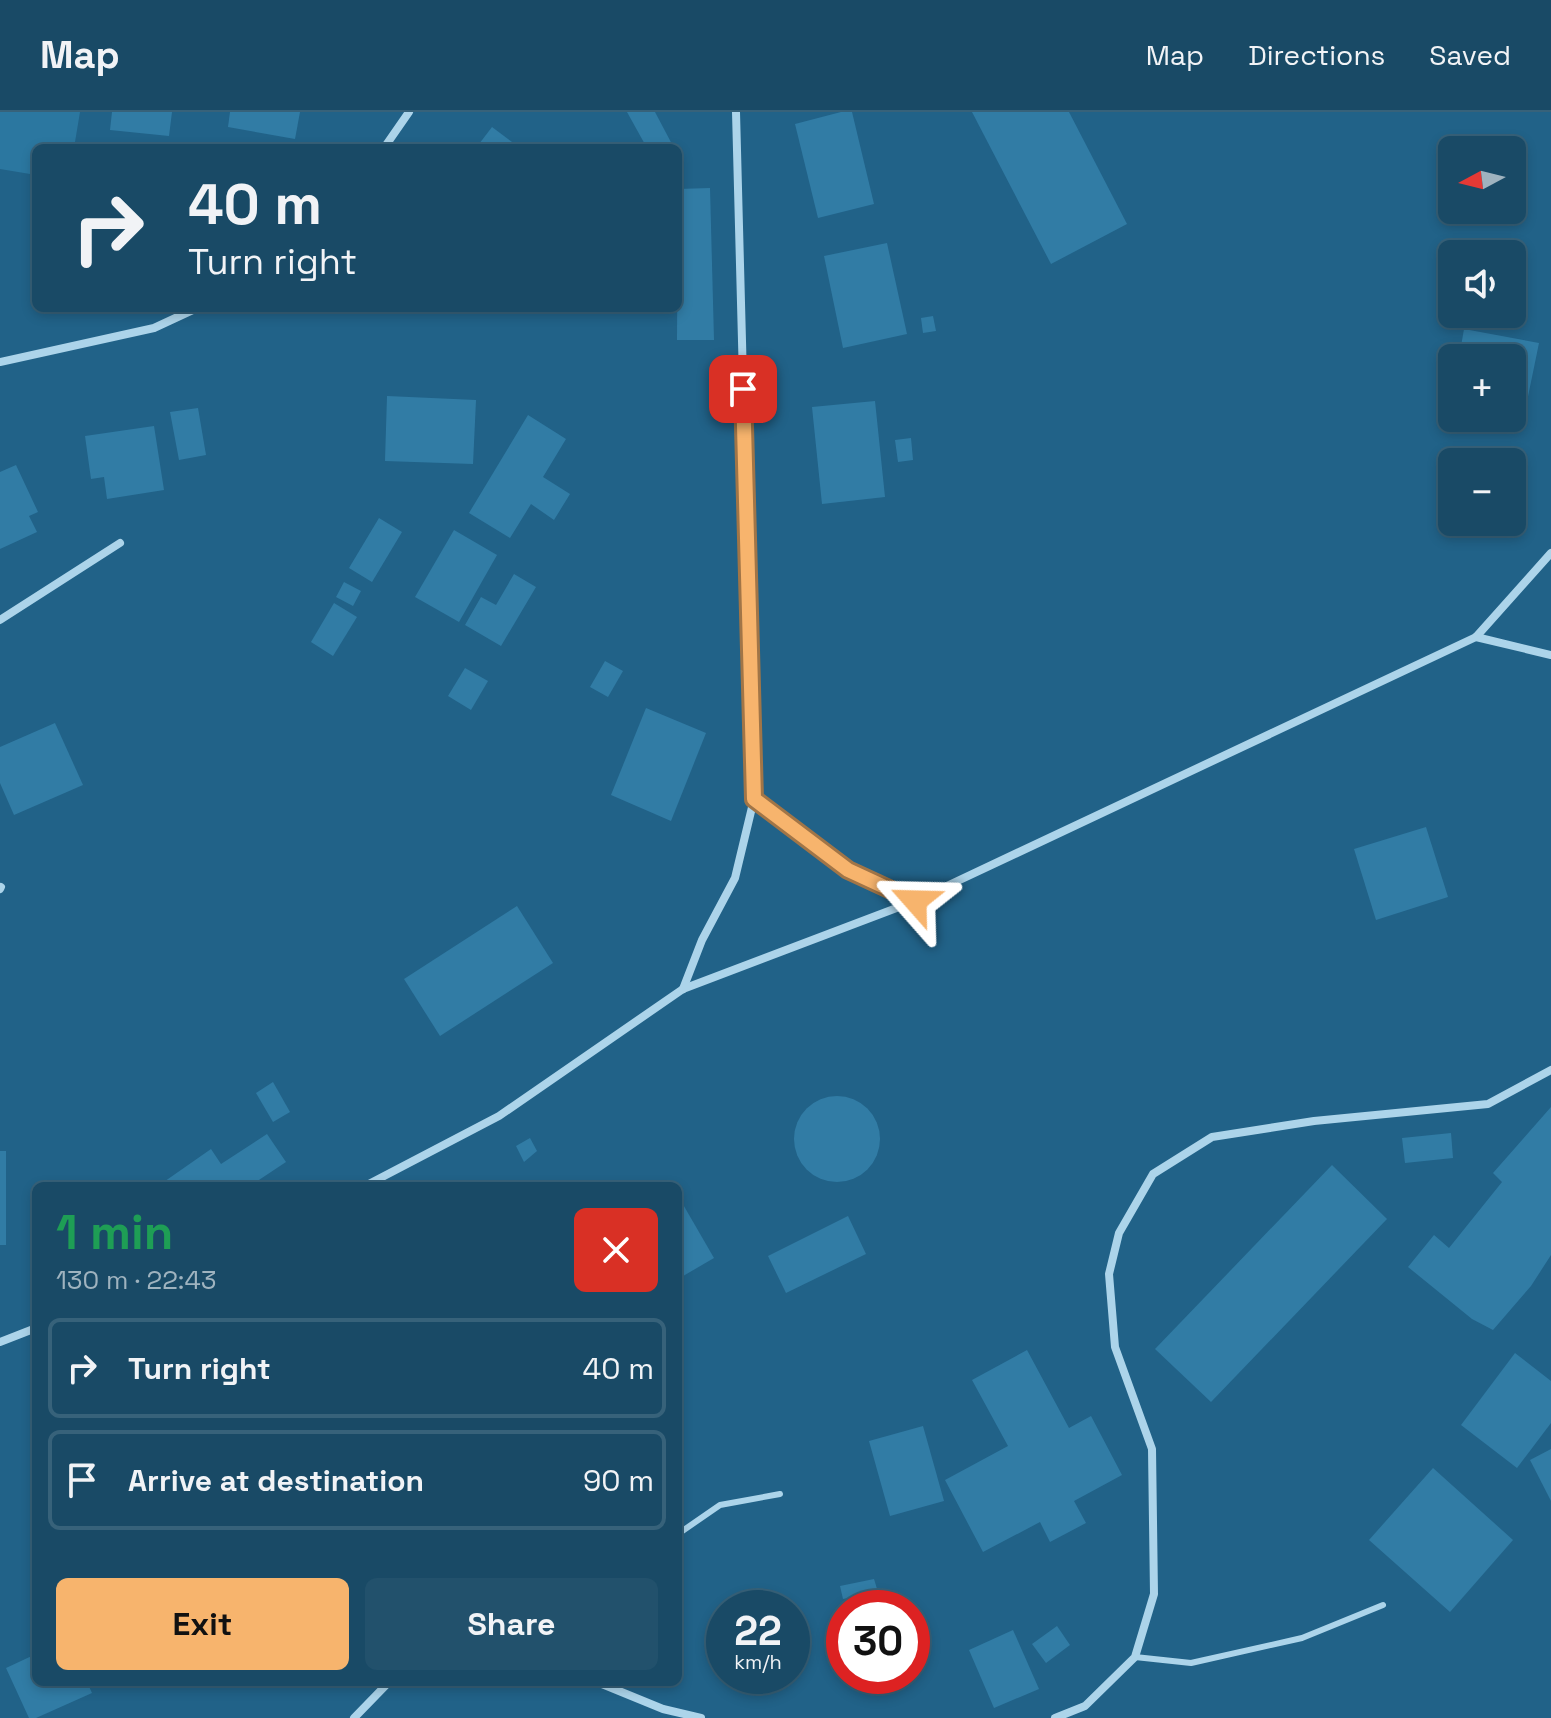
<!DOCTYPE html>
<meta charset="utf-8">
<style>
body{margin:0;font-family:"Space Grotesk",sans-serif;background:#22516c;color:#f1f3f6;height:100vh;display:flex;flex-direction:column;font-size:30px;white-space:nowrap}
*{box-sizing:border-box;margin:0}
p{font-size:26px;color:#9fb3bf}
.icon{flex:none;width:44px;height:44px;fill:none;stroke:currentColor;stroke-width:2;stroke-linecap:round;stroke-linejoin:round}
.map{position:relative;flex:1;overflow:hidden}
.drawer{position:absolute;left:32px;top:1070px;width:650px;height:504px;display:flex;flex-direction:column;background:#194a66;border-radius:12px;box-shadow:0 4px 12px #0003,0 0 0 2px #37627a}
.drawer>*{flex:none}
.hud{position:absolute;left:32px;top:32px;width:650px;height:168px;border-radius:12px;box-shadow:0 4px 12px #0003,0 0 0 2px #37627a;background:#194a66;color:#f1f3f6;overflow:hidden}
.needle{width:52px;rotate:263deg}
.buttons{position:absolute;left:1438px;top:24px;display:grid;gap:16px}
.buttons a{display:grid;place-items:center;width:88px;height:88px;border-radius:12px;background:#194a66;box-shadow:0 4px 12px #0003,0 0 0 2px #37627a;font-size:40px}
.speed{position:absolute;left:706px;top:1478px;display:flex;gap:16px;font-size:40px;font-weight:700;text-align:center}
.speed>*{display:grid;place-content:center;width:104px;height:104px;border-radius:50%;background:#194a66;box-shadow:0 4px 12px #0003,0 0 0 2px #37627a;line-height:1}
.speed small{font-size:20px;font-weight:400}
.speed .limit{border:12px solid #d22;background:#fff;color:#111}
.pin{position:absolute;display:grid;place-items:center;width:68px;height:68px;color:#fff;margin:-34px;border-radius:16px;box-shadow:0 4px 12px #0006}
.me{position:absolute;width:88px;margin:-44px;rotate:295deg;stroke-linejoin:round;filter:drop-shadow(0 0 6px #0008)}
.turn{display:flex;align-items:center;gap:28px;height:168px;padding:0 24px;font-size:36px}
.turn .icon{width:104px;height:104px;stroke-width:2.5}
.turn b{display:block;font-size:56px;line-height:68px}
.round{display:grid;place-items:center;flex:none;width:84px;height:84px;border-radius:12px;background:#22516c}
.head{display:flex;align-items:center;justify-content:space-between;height:136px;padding:0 24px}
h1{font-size:48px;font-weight:700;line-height:60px;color:#1e9e55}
.button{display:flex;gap:16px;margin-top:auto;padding:16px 24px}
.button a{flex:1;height:92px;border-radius:12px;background:#f7b46d;color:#111;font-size:32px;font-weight:700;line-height:92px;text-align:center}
.button a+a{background:#22516c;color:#f1f3f6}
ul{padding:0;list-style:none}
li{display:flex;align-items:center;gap:24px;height:100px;margin:0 16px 12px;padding:0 8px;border:4px solid #37627a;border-radius:12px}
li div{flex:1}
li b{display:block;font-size:30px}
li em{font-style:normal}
header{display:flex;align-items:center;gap:48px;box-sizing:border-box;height:112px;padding:0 40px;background:#194a66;border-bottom:2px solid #37627a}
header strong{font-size:38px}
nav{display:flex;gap:44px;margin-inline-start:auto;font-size:28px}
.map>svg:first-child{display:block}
.green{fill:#2b77a0}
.building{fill:#317ca5}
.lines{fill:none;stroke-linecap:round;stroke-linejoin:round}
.service{stroke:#acd4ea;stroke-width:6}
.minor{stroke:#acd4ea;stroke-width:8}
.route-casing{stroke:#a17547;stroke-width:20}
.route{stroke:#f7b46d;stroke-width:14}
</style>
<header>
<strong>Map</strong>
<nav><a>Map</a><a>Directions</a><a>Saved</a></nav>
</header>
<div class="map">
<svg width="1551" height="1606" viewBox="0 0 1551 1606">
<rect width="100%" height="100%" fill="#216288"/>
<!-- green -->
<path class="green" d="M0,0H80L74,36H36V63L0,57Z"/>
<!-- building -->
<g class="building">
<path d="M112,0H172L169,24L110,18Z"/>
<path d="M230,0H300L295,27L228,15Z"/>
<path d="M627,0H655L674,36H647Z"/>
<path d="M841,0H852L874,92L818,106L795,12Z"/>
<path d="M972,0H1069L1127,112L1051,152Z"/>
<path d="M492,15L520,36H476Z"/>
<path d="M710,76L714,228H677L678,77Z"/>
<path d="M887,131L907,222L843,236L824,144Z"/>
<path d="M933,204L936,219L923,221L921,206Z"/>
<path d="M1464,217L1539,231L1525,299L1512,297V246H1459Z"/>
<path d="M387,284L476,288L473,352L385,349Z"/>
<path d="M875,289L885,385L822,392L812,295Z"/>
<path d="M198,296L206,343L179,348L170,300Z"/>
<path d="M528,303L566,327L543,365L570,382L554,408L531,392L510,426L469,401Z"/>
<path d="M154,314L164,378L107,387L104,365L91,367L85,324Z"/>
<path d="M911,326L913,348L898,350L895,328Z"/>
<path d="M16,353L38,400L29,404L37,420L0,437V360Z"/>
<path d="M379,406L402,420L372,470L349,456Z"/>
<path d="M454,418L497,443L459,510L415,485Z"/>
<path d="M514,462L536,475L501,534L465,513L481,485L496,493Z"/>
<path d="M344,470L361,479L353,494L336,485Z"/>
<path d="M334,491L357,505L333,544L311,530Z"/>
<path d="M605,549L623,559L608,585L590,575Z"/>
<path d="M465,556L488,569L471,598L448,584Z"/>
<path d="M646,596L706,621L671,709L611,683Z"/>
<path d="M55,611L83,673L14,703L0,671V635Z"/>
<path d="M1426,715L1448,785L1376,808L1354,737Z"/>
<path d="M517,794L553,851L440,924L404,867Z"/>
<path d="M273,970L290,1000L273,1010L256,981Z"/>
<circle cx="837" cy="1027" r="43"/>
<path d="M1551,995V1143L1531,1174L1493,1218L1472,1207L1408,1155L1434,1123L1449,1136L1502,1070L1493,1061Z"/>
<path d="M1451,1021L1453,1046L1405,1051L1402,1026Z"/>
<path d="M267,1022L286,1050L250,1074H158L211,1037L221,1052Z"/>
<path d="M530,1026L537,1039L524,1050L516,1034Z"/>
<rect x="0" y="1039" width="6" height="94"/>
<path d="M1332,1053L1387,1107L1211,1290L1155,1237Z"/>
<path d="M681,1089L714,1146L678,1167V1090Z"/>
<path d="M848,1104L866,1142L786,1181L768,1144Z"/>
<path d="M1027,1238L1069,1316L1091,1304L1122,1363L1074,1389L1086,1411L1050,1430L1040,1410L983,1440L945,1368L1008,1334L972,1268Z"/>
<path d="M1515,1241L1551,1269V1311L1517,1356L1461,1313Z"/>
<path d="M923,1314L944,1389L890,1404L869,1329Z"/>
<path d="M1551,1337V1389L1530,1348Z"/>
<path d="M1433,1356L1513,1428L1450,1500L1369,1428Z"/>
<path d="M874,1467L878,1480L843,1487L840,1474Z"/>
<path d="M1057,1514L1070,1533L1046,1551L1032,1532Z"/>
<path d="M1013,1518L1039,1577L994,1596L969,1538Z"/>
<path d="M36,1542V1570H87L92,1581L36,1606H29L6,1556Z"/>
</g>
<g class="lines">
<!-- service -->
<g class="service">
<path d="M678,1422L720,1393L780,1382"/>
<path d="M1135,1545L1191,1551L1302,1526L1383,1493"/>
</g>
<!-- minor -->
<g class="minor">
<path d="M384,36L409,0"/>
<path d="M0,250L154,216L197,196"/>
<path d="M0,508L120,431"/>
<path d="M1476,525L1551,543"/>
<path d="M754,687L848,758L915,789"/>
<path d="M0,777L1,775"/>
<path d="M683,877L702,828L735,766L754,687L736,0"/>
<path d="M365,1074L499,1004L683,877L915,789L1476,525L1551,441"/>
<path d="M0,1230L36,1216"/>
<path d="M597,1570L663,1597L701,1606"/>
<path d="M354,1606L389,1570"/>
<path d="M1055,1606L1085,1594L1135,1545L1154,1482L1152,1337L1115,1235L1109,1162L1119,1121L1153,1062L1212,1025L1314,1009L1488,992L1551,958"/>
</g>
</g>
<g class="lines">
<!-- route casing -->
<g class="route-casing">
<path id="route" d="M743,277L754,687L848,758L915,789"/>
</g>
<!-- route -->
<use href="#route" class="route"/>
</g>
</svg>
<div class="buttons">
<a><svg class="needle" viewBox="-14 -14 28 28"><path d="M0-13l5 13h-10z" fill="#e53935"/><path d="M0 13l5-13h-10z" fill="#9fb3bf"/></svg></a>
<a><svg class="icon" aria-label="sound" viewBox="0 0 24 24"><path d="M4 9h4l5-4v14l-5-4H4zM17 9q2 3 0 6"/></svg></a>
<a>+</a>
<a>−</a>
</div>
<div class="speed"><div>22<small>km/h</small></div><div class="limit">30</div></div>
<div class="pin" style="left:743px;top:277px;background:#d93025"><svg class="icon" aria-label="arrive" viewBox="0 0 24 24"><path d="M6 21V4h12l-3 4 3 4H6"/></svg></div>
<svg class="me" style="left:915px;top:789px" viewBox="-20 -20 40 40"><path d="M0-17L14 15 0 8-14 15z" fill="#f7b46d" stroke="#fff" stroke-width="4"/></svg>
<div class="hud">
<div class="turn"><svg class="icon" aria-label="right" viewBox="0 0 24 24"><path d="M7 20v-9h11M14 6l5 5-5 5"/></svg><div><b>40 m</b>Turn right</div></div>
</div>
<section class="drawer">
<div class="head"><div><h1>1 min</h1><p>130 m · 22:43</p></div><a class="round" style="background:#d93025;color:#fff"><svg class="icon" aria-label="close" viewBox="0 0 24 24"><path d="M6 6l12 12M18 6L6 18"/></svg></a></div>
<ul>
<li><svg class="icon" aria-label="right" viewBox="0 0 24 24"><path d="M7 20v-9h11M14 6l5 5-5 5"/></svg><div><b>Turn right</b></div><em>40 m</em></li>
<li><svg class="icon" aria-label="arrive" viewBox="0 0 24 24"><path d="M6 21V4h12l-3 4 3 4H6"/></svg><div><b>Arrive at destination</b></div><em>90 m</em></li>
</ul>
<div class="button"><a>Exit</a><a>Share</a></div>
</section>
</div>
